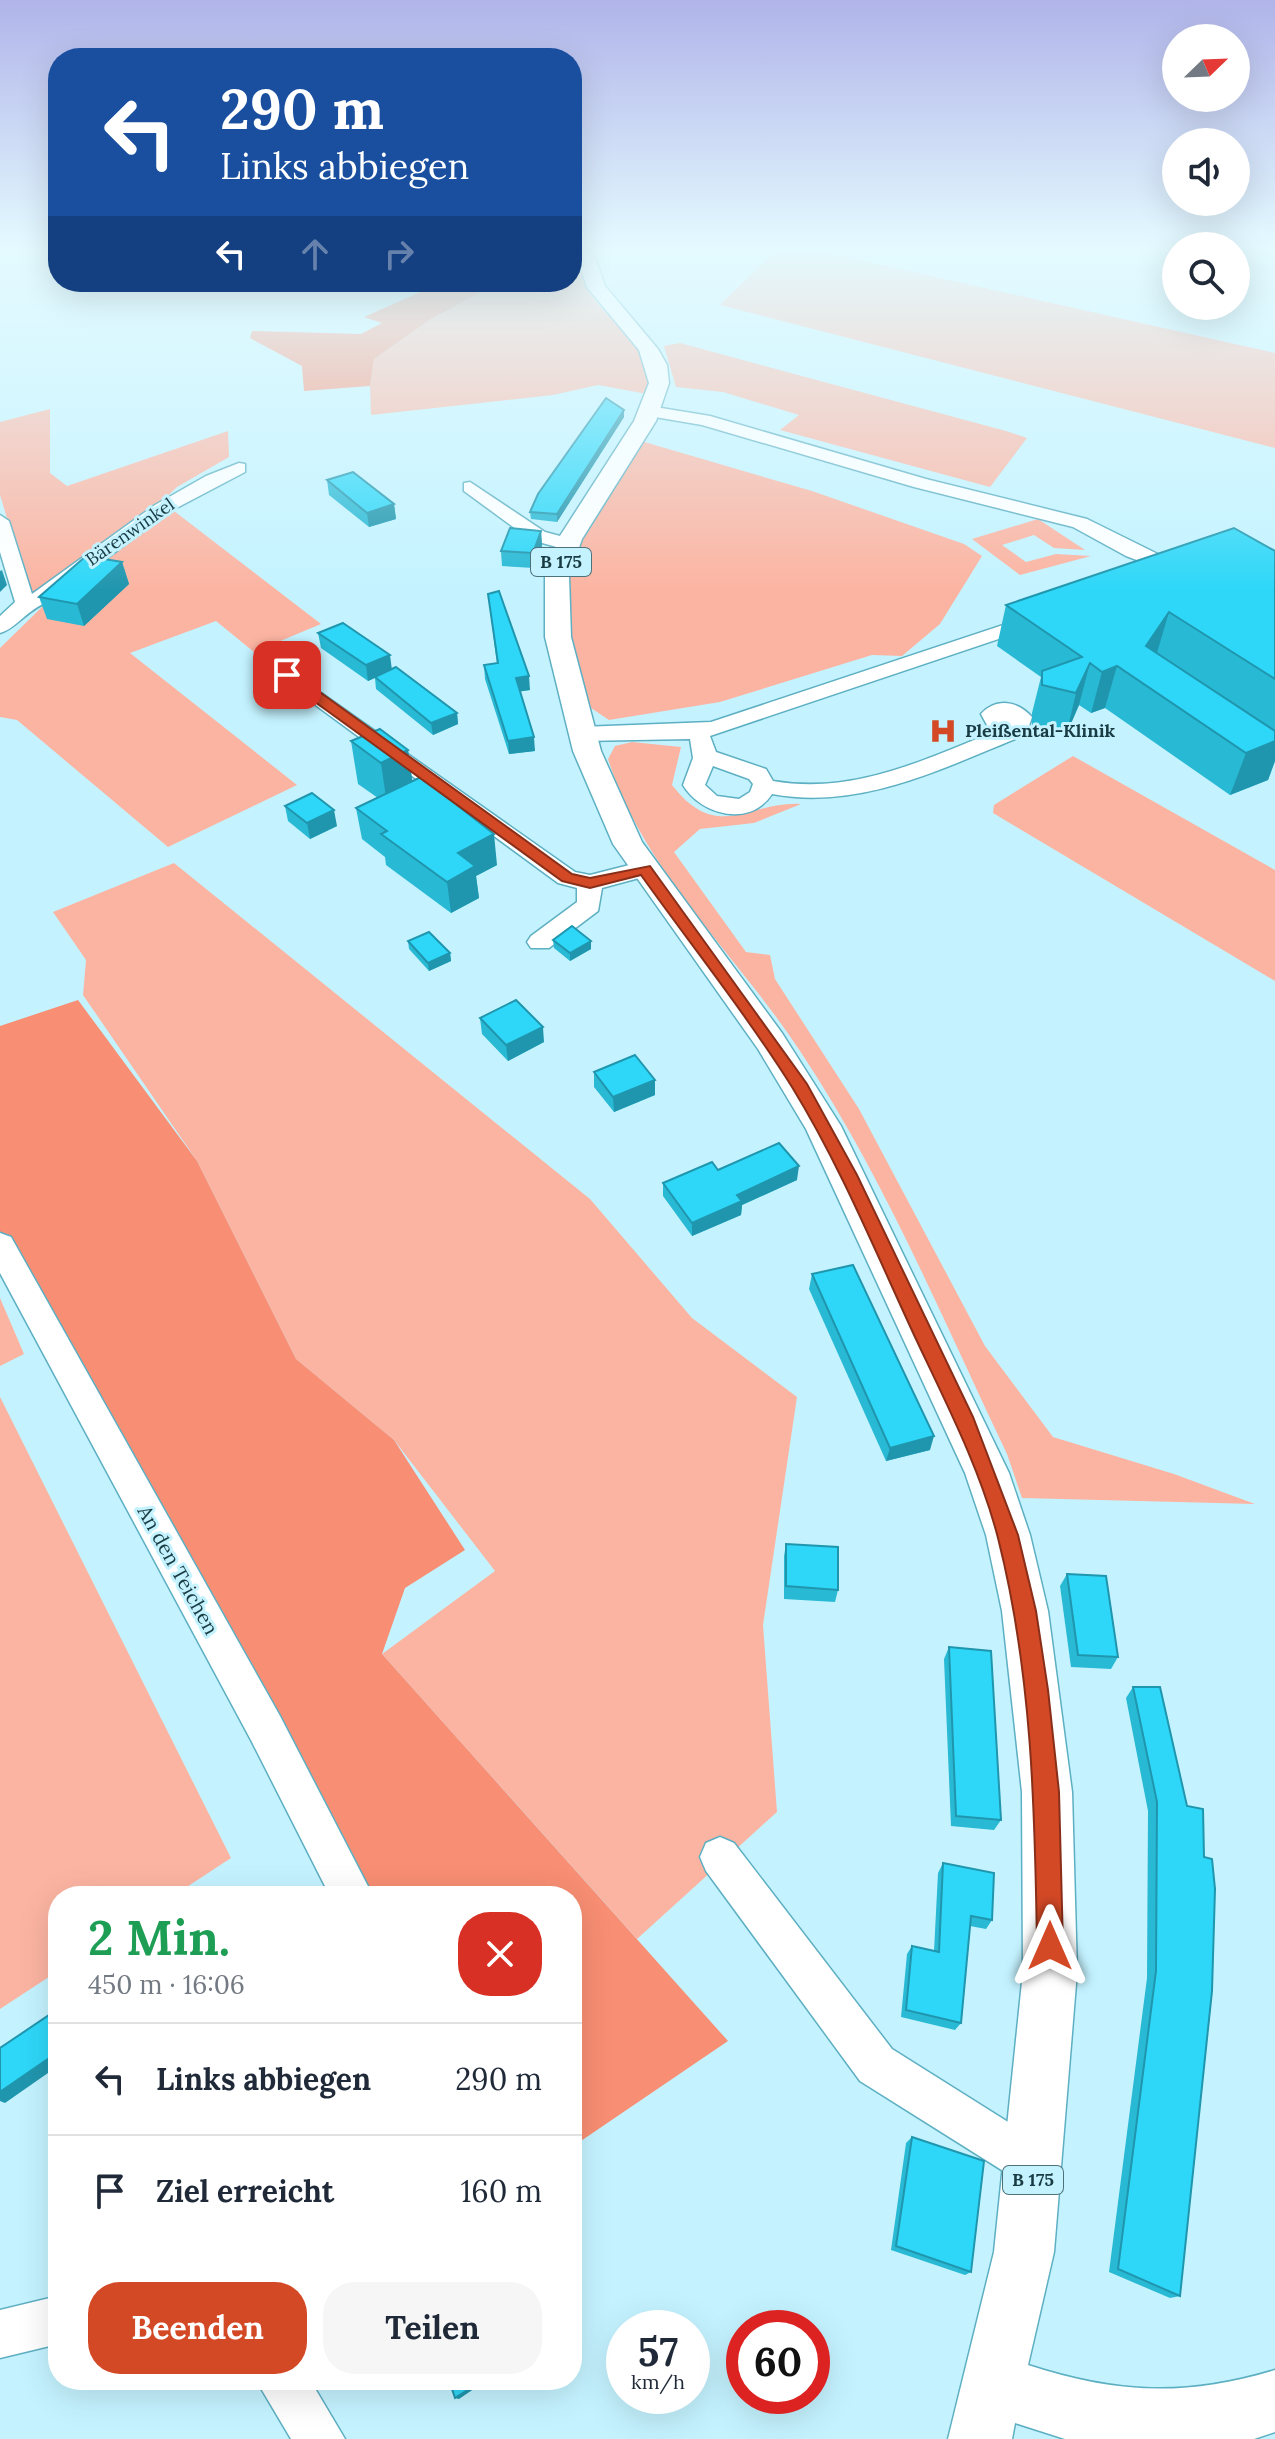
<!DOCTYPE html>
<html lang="de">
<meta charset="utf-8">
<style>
body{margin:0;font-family:Lora,serif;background:#f6f6f7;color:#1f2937;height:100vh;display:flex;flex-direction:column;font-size:30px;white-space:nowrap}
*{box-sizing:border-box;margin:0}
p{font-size:26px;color:#747a83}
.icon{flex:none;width:44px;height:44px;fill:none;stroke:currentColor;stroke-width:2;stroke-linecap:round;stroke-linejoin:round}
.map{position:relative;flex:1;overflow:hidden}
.details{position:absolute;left:48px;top:1886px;width:534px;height:504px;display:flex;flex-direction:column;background:#fff;border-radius:32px;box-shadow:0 8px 32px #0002}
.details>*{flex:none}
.hud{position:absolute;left:48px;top:48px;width:534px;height:244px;border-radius:32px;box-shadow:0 8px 32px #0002;background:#1a4fa0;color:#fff;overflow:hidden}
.needle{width:52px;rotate:67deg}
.buttons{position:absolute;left:1162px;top:24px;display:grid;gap:16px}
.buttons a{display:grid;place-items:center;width:88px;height:88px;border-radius:50%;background:#fff;box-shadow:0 8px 32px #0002;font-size:40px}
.speed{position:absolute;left:606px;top:2310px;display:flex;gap:16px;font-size:40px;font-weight:700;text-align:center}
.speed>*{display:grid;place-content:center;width:104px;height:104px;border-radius:50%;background:#fff;box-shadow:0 8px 32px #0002;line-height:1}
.speed small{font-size:20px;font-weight:400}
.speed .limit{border:12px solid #d22;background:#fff;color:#111}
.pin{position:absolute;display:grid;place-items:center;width:68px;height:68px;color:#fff;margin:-34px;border-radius:16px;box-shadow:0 4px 12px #0006}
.me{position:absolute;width:88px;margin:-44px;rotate:0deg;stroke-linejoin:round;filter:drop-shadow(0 0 6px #0008)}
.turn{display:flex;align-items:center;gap:28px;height:168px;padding:0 40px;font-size:36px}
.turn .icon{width:104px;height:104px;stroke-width:2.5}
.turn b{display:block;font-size:56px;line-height:68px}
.lanes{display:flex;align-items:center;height:76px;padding:0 40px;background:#0003;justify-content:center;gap:40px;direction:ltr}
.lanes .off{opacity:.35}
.round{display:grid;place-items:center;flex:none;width:84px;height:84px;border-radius:32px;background:#f6f6f7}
.head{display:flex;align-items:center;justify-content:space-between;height:136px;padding:0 40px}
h1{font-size:48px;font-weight:800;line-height:60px;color:#1e9e55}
.primary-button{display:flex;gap:16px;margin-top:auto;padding:16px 40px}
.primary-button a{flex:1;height:92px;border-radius:32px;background:#d34926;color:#fff;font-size:32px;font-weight:800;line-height:92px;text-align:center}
.primary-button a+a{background:#f6f6f7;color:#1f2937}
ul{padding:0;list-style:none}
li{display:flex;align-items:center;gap:24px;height:112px;padding:0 40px;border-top:2px solid #e0e1e3}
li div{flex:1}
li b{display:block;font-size:30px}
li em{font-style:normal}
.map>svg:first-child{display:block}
.green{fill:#fcb4a2}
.forest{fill:#f88e73}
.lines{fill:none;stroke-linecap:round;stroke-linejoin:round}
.minor-casing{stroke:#5dafc2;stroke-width:3}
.major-casing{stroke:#5dafc2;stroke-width:3}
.minor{fill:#fff;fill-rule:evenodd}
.major{fill:#fff;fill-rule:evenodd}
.wall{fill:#28b9d5}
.shaded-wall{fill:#2096ae}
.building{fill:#2ed7f8;stroke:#2096ae;stroke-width:2}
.route{fill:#d34926;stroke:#892f19;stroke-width:2}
.labels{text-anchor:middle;stroke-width:6;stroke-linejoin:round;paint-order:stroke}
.far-street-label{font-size:18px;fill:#193c44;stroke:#c4f3ff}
.shield{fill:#c4f3ff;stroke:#4c737c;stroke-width:2}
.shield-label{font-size:18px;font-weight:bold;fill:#193c44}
.far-poi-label{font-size:18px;font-weight:bold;fill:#193c44;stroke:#c4f3ff;text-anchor:start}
.street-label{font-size:20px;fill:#193c44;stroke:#c4f3ff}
</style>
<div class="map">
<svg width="1275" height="2439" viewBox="0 0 1275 2439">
<rect width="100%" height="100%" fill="#c4f3ff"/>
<!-- green -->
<g class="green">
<path d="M777,249H811L1275,353V448L720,305Z"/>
<path d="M572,262L578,263C586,317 654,332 647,394L598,385L553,395L371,415L370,386L374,359L431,319L481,292L490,282H572Z"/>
<path d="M680,343L1006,431L1027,438L990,487L780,430L799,415L723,392L676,387L664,346Z"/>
<path d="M50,409V473L67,486L228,431L229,457L177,487L157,506L174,511L321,624L254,652L216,621L130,653L297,785L168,847L17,720L0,717V648L43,606L32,602L0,495V422Z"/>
<path d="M641,441L812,491L964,544L982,556L940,624L902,656L872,655L720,702L609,720L588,706C585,673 569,645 567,610C566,600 566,582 569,573C573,561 579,559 579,545Z"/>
<path d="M1038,519L1085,550L1054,548L1034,535L1002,545L1026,562L1056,554L1091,556L1020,575L972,539Z"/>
<path d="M632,742L681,747L672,785C718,844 748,801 801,804L754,823L700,829L674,852L746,952L770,955L775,979L859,1109L985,1346L1053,1437L1174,1474L1255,1504L1022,1498L1007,1454C942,1318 884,1177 800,1051C737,955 643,871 608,759L615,746Z"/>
<path d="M1073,756L1275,870V981L993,813L994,805Z"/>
<path d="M174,863L590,1199L692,1318L797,1397L763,1625L777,1812L637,1939L382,1654L495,1571L394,1440L296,1359L197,1161L83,995L86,960L53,912Z"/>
<path d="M0,1298L24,1354L0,1366Z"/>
<path d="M0,1397L231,1858L173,1896H58V1971L0,2009Z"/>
</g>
<!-- forest -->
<g class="forest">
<path d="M443,282H490L481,292L431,319L374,359L370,386L304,391L302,366L250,338L252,331L361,334L382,323L364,317Z"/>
<path d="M78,1000L197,1161L296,1359L394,1440L465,1550L405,1588L382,1654L728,2041L572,2147V1896H352L0,1245V1026Z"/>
</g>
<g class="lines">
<!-- minor casing -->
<g class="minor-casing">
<g id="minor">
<path d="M649,406L710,416L926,479L1087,519L1186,568L1176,574L1169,572L1126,556L1073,527L914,487L702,425L643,415L641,411Z"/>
<path d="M239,463L245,464V472L167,513L50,601C27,609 16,629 0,633V616L15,602L0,552V515L9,521L32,594L155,505L206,476Z"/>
<path d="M470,482L545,532L575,540L577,544L568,550L531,540L464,491V483Z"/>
<path d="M1036,614L1043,616L1046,620L1043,624L710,736L716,752L766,769L773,781C853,795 924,760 996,731L988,727L981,714C996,697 1018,701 1032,717L1028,729L1015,739C937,771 858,810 772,794C750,828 701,815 683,785L693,758L690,739L581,741L570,734L581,727L711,722ZM713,766L749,779L753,784L750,792L739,799L717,796L705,785Z"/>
<path d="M287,669L575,872L590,875L645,861L657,869L654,874L602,888L598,911L549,948H531L527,942L531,936L577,902V888L558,883L280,679L276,675L280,671Z"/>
<path d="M0,1233L11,1237L280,1716L373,1896H330L252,1742L0,1273Z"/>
<path d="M720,1837L734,1843L892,2049L1051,2149L1058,2165L1051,2181L1035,2188L1019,2181L860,2081L706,1871L700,1857L706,1843Z"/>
<path d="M58,2296V2344L0,2358V2310Z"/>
<path d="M256,2380H310L345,2439H291Z"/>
</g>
</g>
<!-- major casing -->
<g class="major-casing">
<path id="major" d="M574,249H592L605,286L658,349L667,365L669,383L656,421L582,539L569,576L571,637L601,751L642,842L782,1033L841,1126L1009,1473L1030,1535L1048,1611L1072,1792L1077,1972L1054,2252L1028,2365C1117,2394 1186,2397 1275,2370V2432L1254,2439H1065L1015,2423L1012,2439H948L994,2252L1023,1972L1022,1792L1002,1611L986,1535L965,1473L806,1129L758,1049L613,844L573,751L545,637V576L558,539L634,421L649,383L639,350L587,287Z"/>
</g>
<!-- minor -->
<use href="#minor" class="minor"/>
<!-- major -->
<use href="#major" class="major"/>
</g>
<!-- wall -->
<g class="wall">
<path d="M624,410V417L557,522L531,519L530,512Z"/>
<path d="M327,480L394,504L396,519L369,527L329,495Z"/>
<path d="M541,531L542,546L534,568L502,566L501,551Z"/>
<path d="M1275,551V761L1268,780L1230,795L1105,708L1091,713L1079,705L1066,735L1032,727V713L1041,677L997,646L1006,605Z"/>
<path d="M122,562L129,584L84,626L47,619L39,597Z"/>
<path d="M488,594L530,690L520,691L535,751L509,754L485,679L484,665L497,664Z"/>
<path d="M318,633L392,669L457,713L458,724L433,735L376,689L375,678L368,681L321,648Z"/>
<path d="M351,741L408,750L412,782L497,865L476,876L479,898L451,913L386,865L385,857L362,839L356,808L378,798L358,784Z"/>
<path d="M285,806L337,826L310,839L288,821Z"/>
<path d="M553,940L591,941V949L570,961L554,948Z"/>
<path d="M408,941L450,953L451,961L429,971L409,949Z"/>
<path d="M480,1018L544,1042L508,1061L482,1034Z"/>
<path d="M594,1072L655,1080V1095L614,1112L594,1087Z"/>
<path d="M718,1170L797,1180L742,1205L741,1215L692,1236L663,1196V1183Z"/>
<path d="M812,1274L930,1450L886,1461L809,1289Z"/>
<path d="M786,1544L838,1590L835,1602L784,1599V1556Z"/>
<path d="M1067,1574L1118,1657L1111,1669L1071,1667L1060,1586Z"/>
<path d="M949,1647L1001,1820L994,1830L951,1826L944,1659Z"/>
<path d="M1133,1687H1160L1180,2296L1170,2298L1109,2272L1147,1978L1148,1811L1126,1698Z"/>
<path d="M943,1863L992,1920L986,1929L970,1926L961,2023L955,2030L901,2017L907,1954L912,1946L934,1951L938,1873Z"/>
<path d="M912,2137L971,2272L965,2275L891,2250L906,2143Z"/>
</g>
<!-- shaded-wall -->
<g class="shaded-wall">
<path d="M624,410V417L557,522V514Z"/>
<path d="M394,504L396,519L369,527L367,513Z"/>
<path d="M541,531L542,546L534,568L533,553Z"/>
<path d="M122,562L129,584L84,626L77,604Z"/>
<path d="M2,570L7,585L0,592V571Z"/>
<path d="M1169,612L1157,653L1146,646Z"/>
<path d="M390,655L392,670L368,681L366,665Z"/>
<path d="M1090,663L1079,705L1066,735L1076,693Z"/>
<path d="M1117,666L1105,708L1091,713L1102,672Z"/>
<path d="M529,676L530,690L517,692L516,678Z"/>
<path d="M457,713L458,724L433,735L431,723Z"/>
<path d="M534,737L535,751L509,754L508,741Z"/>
<path d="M1275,741V761L1268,780L1230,795L1246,753Z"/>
<path d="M408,750L414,792L387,805L381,763Z"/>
<path d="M334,810L337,826L310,839L307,823Z"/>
<path d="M494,834L497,865L476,876L479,898L451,913L447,882L458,853Z"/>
<path d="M591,941V949L570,961V953Z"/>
<path d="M450,953L451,961L429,971L428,963Z"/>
<path d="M543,1027L544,1042L508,1061L506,1045Z"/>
<path d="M655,1080V1095L614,1112L613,1097Z"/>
<path d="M799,1166L797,1180L742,1205L741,1215L692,1236V1223L737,1195Z"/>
<path d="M934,1436L930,1450L886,1461L890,1448Z"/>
<path d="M58,2052V2066L5,2103L0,2101V2092Z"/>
<path d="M483,2380H487L459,2399L455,2398Z"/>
</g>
<!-- building -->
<g class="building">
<path d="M606,398L624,410L557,514L530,512L538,494Z"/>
<path d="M353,472L394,504L367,513L327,480Z"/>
<path d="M510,528L541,531L533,553L501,551Z"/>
<path d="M1234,528L1275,551V679L1169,612L1146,646L1275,731V741L1246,753L1117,666L1102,672L1090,663L1076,693L1042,685V671L1082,657L1006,605Z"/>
<path d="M86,556L122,562L77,604L39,597Z"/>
<path d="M499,591L529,676L516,678L534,737L508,741L484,665L498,663L488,594Z"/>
<path d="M343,623L390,655L366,665L318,633Z"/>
<path d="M396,667L457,713L431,723L375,677Z"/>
<path d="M380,729L408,750L381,763L351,741Z"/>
<path d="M421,777L494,834L458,853L475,866L447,882L381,834L387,831L356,808Z"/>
<path d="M312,793L334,810L307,823L285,806Z"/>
<path d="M572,926L591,941L570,953L553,940Z"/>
<path d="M429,932L450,953L428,963L408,941Z"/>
<path d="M516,1000L543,1027L506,1045L480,1018Z"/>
<path d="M635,1055L655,1080L613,1097L594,1072Z"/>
<path d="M779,1143L799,1166L737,1195L742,1201L692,1223L663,1183L712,1162L718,1170Z"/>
<path d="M853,1265L934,1436L890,1448L812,1274Z"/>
<path d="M786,1544L838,1547V1590L786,1586Z"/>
<path d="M1067,1574L1106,1576L1118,1657L1078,1655Z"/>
<path d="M949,1647L991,1651L1001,1820L956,1816Z"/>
<path d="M1133,1687H1160L1187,1806L1203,1809L1204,1857L1212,1859L1215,1889L1212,1991L1180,2296L1118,2269L1156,1971L1157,1802Z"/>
<path d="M943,1863L994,1873L992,1920L971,1916L961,2023L906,2010L912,1946L939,1952Z"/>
<path d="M58,2009V2052L0,2092V2048Z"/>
<path d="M912,2137L984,2161L971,2272L896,2246Z"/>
<path d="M449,2380H483L455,2398Z"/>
</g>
<!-- sky -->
<linearGradient id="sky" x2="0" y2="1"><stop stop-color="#b0b4e9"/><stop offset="0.42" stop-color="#e4faff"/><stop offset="1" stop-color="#e4faff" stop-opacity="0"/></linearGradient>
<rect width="1275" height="590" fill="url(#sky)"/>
<!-- route -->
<path class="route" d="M282,672H292L572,874L590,878L650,866L807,1084L857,1175L973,1417L1018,1535L1036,1611L1048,1690L1059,1792L1063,1946L1059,1955L1050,1959L1041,1955L1037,1946C1035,1809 1032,1672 998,1538C980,1468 945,1401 915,1337C876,1253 840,1165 792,1087C746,1014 691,945 641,875L590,888L562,881L282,678Z"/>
<!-- icons -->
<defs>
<g id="hospital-bare" transform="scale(2.16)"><path d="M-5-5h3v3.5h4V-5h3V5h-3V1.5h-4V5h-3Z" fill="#d34926" stroke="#c4f3ff" stroke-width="2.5" paint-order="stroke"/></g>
</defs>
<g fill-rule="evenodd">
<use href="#hospital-bare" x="943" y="731"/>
</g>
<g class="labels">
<!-- far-street labels -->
<g class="far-street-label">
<text transform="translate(130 532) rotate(-35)" y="6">Bärenwinkel</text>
</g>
<!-- shield labels -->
<g class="shield">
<rect x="531" y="548" width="60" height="28" rx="6"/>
<rect x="1003" y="2166" width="60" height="28" rx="6"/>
</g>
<g class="shield-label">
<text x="561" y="568">B 175</text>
<text x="1033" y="2186">B 175</text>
</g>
<!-- far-poi labels -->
<g class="far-poi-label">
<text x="965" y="737">Pleißental-Klinik</text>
</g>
<!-- street labels -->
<g class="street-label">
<text transform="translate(178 1570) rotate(61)" y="7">An den Teichen</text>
</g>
</g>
</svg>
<div class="buttons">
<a><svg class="needle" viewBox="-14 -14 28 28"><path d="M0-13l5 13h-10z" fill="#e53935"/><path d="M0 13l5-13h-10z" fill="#747a83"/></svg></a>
<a><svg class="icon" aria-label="sound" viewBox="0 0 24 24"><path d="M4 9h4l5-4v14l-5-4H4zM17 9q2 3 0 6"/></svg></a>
<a><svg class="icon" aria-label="search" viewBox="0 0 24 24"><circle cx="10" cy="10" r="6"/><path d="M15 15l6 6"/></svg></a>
</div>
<div class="speed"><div>57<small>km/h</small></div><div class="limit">60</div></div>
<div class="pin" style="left:287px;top:675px;background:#d93025"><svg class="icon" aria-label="arrive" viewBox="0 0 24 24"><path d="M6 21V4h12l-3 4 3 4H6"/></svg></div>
<svg class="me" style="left:1050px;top:1946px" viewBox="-20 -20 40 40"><path d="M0-17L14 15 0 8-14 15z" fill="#d34926" stroke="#fff" stroke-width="4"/></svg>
<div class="hud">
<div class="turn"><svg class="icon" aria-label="left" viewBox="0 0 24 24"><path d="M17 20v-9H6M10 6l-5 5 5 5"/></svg><div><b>290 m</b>Links abbiegen</div></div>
<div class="lanes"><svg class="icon" aria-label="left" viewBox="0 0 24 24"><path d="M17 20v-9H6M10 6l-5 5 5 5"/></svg><svg class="icon off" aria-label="ahead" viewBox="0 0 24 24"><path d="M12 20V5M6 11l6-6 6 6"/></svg><svg class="icon off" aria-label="right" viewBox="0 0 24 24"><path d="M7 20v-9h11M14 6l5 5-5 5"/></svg></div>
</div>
<section class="details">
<div class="head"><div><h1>2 Min.</h1><p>450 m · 16:06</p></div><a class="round" style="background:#d93025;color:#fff"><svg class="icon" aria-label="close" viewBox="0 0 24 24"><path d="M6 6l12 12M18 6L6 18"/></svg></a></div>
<ul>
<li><svg class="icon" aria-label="left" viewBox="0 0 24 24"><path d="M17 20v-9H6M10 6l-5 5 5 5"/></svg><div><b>Links abbiegen</b></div><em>290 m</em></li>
<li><svg class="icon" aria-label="arrive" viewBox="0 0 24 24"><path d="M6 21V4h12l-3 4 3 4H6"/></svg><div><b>Ziel erreicht</b></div><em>160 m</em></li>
</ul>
<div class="primary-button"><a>Beenden</a><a>Teilen</a></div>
</section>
</div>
